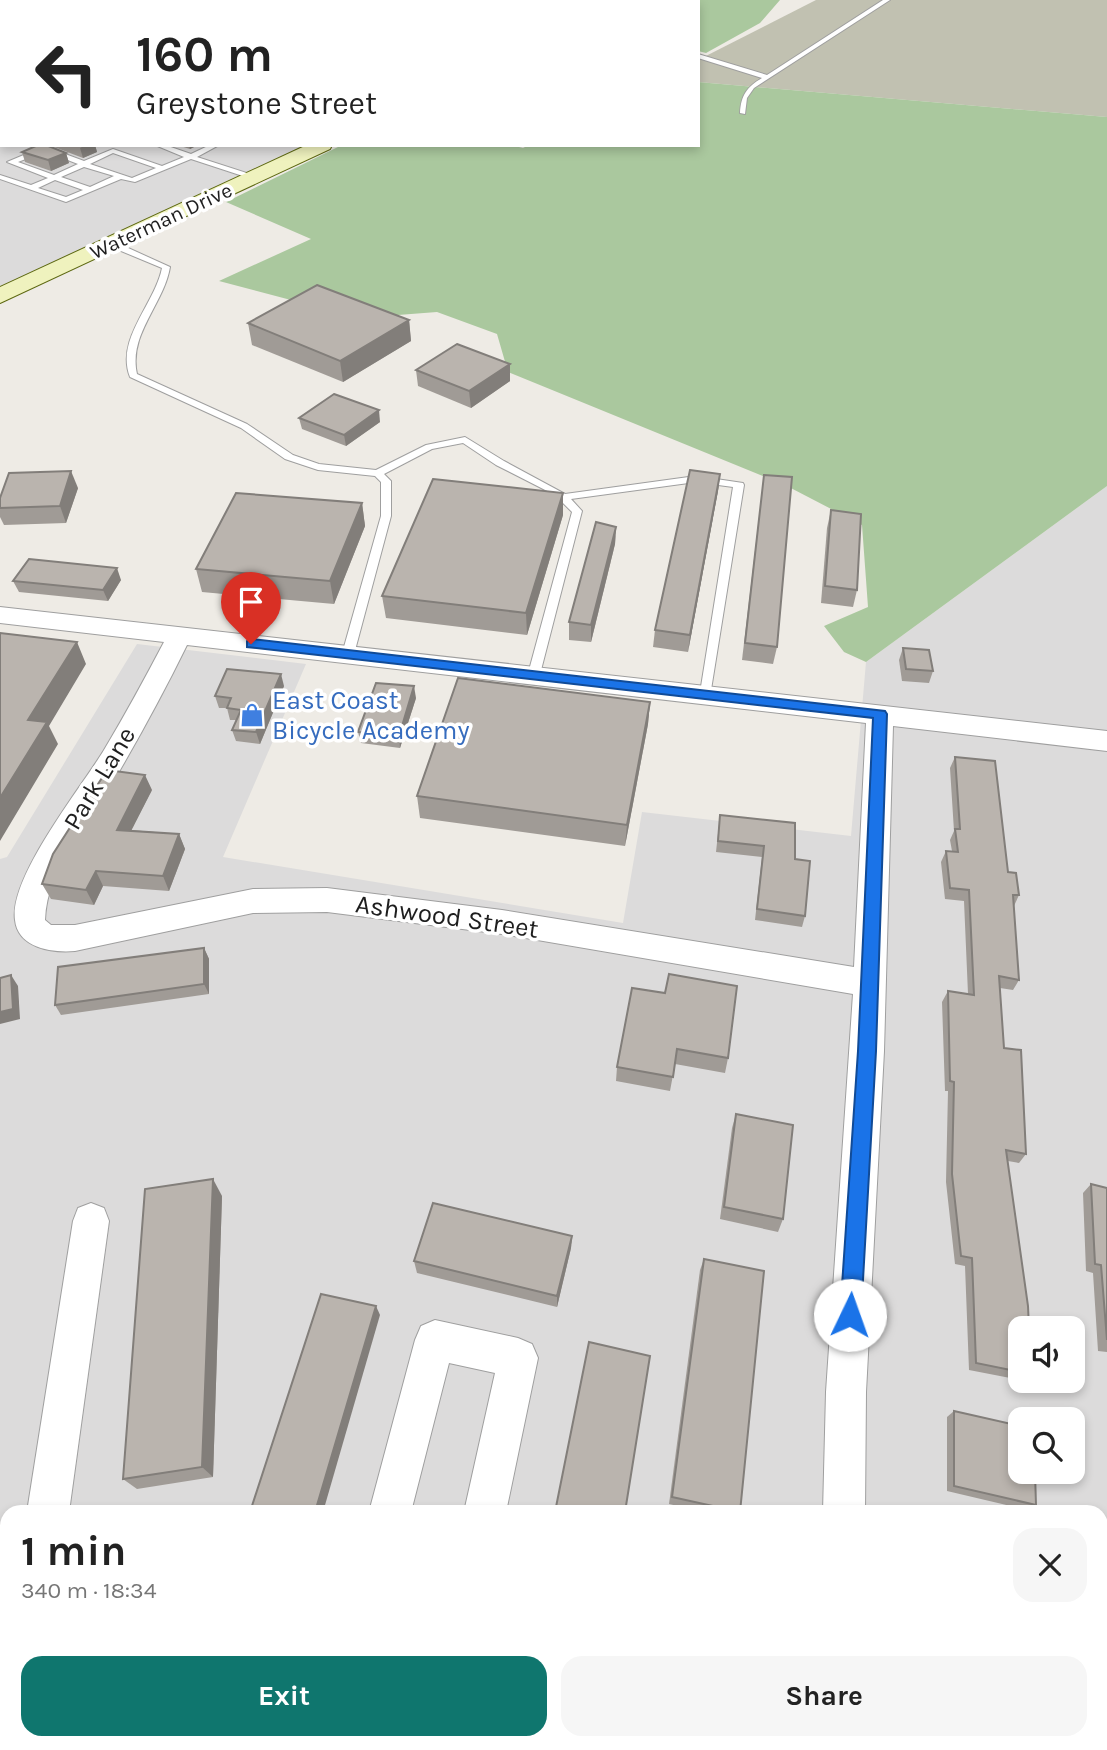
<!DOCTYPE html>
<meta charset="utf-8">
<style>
body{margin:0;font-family:Karla,sans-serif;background:#f6f6f6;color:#222;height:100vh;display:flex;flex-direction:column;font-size:26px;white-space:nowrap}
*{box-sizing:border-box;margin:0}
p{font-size:23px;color:#767676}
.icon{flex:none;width:38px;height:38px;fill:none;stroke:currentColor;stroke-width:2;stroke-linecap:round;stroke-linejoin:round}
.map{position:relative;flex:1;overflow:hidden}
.side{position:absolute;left:0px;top:1505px;width:1108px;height:245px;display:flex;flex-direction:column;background:#fff;border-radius:21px 21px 0 0;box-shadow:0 4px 10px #0003}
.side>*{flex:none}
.hud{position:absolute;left:0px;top:0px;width:700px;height:147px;box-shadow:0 4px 10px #0003;background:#fff;color:#222;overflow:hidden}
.buttons{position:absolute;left:1008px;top:1316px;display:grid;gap:14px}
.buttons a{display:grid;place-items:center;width:77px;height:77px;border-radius:14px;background:#fff;box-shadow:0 4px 10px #0003;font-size:35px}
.pin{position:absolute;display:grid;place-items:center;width:60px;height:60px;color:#fff;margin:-72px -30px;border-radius:50% 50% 50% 0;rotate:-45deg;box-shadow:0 0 7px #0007}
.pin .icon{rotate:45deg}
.me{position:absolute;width:77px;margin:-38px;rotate:3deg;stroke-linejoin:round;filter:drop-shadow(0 0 5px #0008)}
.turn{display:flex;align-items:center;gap:24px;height:147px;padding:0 21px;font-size:32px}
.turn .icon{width:91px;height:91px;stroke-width:2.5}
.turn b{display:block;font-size:49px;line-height:60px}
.round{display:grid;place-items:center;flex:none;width:74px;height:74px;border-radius:21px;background:#f6f6f6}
.summary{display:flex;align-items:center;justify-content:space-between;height:119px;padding:0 21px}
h1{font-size:42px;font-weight:700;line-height:52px}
.button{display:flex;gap:14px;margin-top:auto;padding:14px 21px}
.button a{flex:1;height:80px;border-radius:21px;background:#0f766e;color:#fff;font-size:28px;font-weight:700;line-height:80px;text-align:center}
.button a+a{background:#f6f6f6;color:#222}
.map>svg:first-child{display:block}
.residential{fill:#dcdbdb;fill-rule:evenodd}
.commercial{fill:#edd7d6}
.construction{fill:#c1c1b1}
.forest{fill:#aac89e}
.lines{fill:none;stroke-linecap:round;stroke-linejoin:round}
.lane-casing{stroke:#9f9f9f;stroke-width:2}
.street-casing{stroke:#9f9f9f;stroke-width:2}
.secondary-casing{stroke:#5d6811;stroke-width:2}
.lane{fill:#fff;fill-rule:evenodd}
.street{fill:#fff;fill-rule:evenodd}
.secondary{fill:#eff2be;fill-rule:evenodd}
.wall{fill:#a09b96}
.shaded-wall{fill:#827e7a}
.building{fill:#bab4ae;stroke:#827e7a;stroke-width:2}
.route{fill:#1a73e8;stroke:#114b97;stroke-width:2}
.labels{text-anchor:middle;stroke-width:7;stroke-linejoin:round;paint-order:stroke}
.far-street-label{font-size:21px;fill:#1e1e1e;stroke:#fff}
.shop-label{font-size:26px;fill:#366cbe;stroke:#fff;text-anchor:start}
.street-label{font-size:26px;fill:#1e1e1e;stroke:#fff}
</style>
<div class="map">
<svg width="1107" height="1750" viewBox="0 0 1107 1750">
<rect width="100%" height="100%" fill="#eeebe5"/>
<!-- residential -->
<g class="residential">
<path d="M0,0H349L2,2V145H311L0,289Z"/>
<path d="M1107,486V1750H0V859L7,857L137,644L306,664L223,857L623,923L642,812L851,836L866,662ZM1020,1328H1073V1381H1020ZM1020,1419H1073V1472H1020ZM7,1512H1101V1743H7Z"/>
</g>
<!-- commercial -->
<path class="commercial" d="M349,0H622L344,2Z"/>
<!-- construction -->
<path class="construction" d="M816,0H1107V117L698,82V60Z"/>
<!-- forest -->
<g class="forest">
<path d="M648,0H780L760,23L706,53L698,51V2H644Z"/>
<path d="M698,82L1107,117V486L866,662L844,652L824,626L868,607L862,525L785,485L508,372L497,334L437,312L359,318L219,281L311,239L226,202L342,145H511L523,148L529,145H698Z"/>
</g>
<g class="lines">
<!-- lane casing -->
<g class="lane-casing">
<g id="lane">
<path d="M570,0H579L567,2Z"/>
<path d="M883,0H890L754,88L747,98L745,114L740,113C741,95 747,87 762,78L698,58V54L767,75Z"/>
<path d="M30,145H41L84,161L113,149L162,166L184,157L155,145H165L191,154L210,145H219L197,157L259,177L252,179L191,159L135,182L121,179L66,202L0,179V175L31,185L48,178L7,162L38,149ZM46,151L47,152L78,164L54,175L18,162ZM113,153L156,168L132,178L90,164ZM84,167L114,176L90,187L61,177ZM55,180L83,190L66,197L38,188Z"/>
<path d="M109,242H115L170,267C164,304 128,334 137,374L247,424L293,455L319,464L376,470L426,445L465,437L504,461L565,494L696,476L743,483L744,485L710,696L706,697L700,693L733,487L696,482L571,499L582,511L540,674L534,678L528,674L572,512L555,495L496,465L463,443L432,449L384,474L391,481V516L354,654L348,658L344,657L342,654L381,516V482L375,476L318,470L285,459L241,428L130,377C115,339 155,304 162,268L109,246Z"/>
</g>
</g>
<!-- street casing -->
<g class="street-casing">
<g id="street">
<path d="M172,0H186L171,2Z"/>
<path d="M0,28L2,29V37L0,36Z"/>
<path d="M0,607L1107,731V751L893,726L884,1051L866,1392L865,1512H823L826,1392L853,994L502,934L327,912L253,913L75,951C52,953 18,948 15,920C9,877 81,788 104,750C125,715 145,678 164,642L0,623ZM187,645L866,723L854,967L502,910L327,888L253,889L75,925H51L45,920C47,866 90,821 116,777C141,734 165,690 187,645Z"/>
<path d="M91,1203L104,1208L109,1221L69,1512H27L73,1221L78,1208Z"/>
<path d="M435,1320L518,1338L532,1344L538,1358L506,1512H464L495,1373L449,1363L411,1512H369L415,1340L421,1326Z"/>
<path d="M7,1582V1639L0,1641V1585Z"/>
<path d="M306,1743H354L352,1750H304Z"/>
<path d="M411,1743H459L458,1750H410Z"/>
<rect x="816" y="1743" width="48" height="7"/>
</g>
</g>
<!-- secondary casing -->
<g class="secondary-casing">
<g id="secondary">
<path d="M623,0H640L621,2Z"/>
<path d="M307,145H332L330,149L0,303V287Z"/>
</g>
</g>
<!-- lane -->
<use href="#lane" class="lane"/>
<!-- street -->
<use href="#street" class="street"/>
<!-- secondary -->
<use href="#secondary" class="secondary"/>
</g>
<!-- wall -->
<g class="wall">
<path d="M0,0H38L35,2H2V15H0Z"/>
<path d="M49,145H95L97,152L83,158Z"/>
<path d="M177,145H198L190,149Z"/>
<path d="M22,152L66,153L69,163L51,171L25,162Z"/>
<path d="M409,320L411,341L343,382L252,345L248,323Z"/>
<path d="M510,364V381L471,408L418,386L416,370Z"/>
<path d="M299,418L380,422L346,446L302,429Z"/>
<path d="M720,474L718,491L688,652L653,647L655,630Z"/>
<path d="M764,475L777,647L773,664L742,660Z"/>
<path d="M78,488L66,523L4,525L0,517V498Z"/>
<path d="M563,493V515L527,635L386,618L382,596Z"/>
<path d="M362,503L365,526L334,604L202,592L196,569Z"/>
<path d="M831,510L857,590L853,607L821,603L827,528Z"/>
<path d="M616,527L615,544L591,642L569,640V622Z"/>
<path d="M121,580L108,601L19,592L13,581Z"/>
<path d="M903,648L933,671L929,683L902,681L899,660Z"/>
<path d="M284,686L260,744L236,741L232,730L236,720H230L227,708H219L215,696Z"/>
<path d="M416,698L400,748L361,743L358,732Z"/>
<path d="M650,702L648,724L625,846L420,818L417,796Z"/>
<path d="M955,757L1019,895L1014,906L1019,980L1013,990L1000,988L1004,1048L1026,1154L1019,1163L1008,1161L1020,1328V1380L969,1370L965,1266L955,1264L946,1182L948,1091H945L942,1002L948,991L968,994L964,901L945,899L941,862L946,851H952L950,840L954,831L950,768Z"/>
<path d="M152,790L131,830L179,834L185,849L169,891L103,886L94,905L51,899L42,884Z"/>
<path d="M720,815L795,859L805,916L802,927L755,920L762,857L716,852Z"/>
<path d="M204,948L209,959V994L61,1015L55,1005Z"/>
<path d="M665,993L728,1058L725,1073L675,1064L670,1091L616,1081L617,1067Z"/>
<path d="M736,1114L783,1219L778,1232L720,1219L732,1128Z"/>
<path d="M1091,1184L1107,1188V1352L1098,1351L1093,1273L1086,1271L1083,1193Z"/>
<path d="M222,1196L213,1477L137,1489L123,1479Z"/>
<path d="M572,1236L571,1248L557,1307L417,1273L414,1261Z"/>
<path d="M704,1259L740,1512H704L669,1504L700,1270Z"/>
<path d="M954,1411L1036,1505L1027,1510L947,1491V1417Z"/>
</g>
<!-- shaded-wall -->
<g class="shaded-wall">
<path d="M14,0H38L35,2H12Z"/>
<path d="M86,145H95L97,152L83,158L80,148Z"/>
<path d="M189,145H198L190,149Z"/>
<path d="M66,153L69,163L51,171L48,160Z"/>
<path d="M409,320L411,341L343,382L340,361Z"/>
<path d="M510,364V381L471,408L469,391Z"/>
<path d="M379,410L380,422L346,446L344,435Z"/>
<path d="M71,471L78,488L66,523L60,506Z"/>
<path d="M720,474L718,491L688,652L690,635Z"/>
<path d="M563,493V515L527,635L526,613Z"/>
<path d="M362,503L365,526L334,604L330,581Z"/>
<path d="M616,527L615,544L591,642V625Z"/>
<path d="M117,568L121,580L108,601L103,590Z"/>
<path d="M77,642L86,664L49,726L58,744L0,841V798L28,720Z"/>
<path d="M281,674L284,686L260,744L256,732Z"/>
<path d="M414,686L416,698L400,748L399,736Z"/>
<path d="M650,702L648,724L625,846L627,825Z"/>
<path d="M145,775L152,790L124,845L117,830Z"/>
<path d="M179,834L185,849L169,891L163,876Z"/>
<path d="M96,871L103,886L94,905L86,890Z"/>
<path d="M204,948L209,959V994L204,984Z"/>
<path d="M11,975L18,986L20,1019L0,1024V1012Z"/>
<path d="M213,1179L222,1196L213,1477L202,1467Z"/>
<path d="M572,1236L571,1248L557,1307V1296Z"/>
<path d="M376,1306L380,1315L323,1512H315Z"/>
<path d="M252,1743H260L258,1750H250Z"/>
</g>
<!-- building -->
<g class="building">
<path d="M0,0H14L12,2L0,1Z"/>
<path d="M38,145H46L66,153L48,160L22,152Z"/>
<path d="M317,285L409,320L340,361L248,323Z"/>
<path d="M457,344L510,364L469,391L416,370Z"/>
<path d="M334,394L379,410L344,435L299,418Z"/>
<path d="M690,470L720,474L690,635L655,630Z"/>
<path d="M71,471L60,506L0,508V498L9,473Z"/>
<path d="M764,475L792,477L777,647L745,643Z"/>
<path d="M433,479L563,493L526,613L382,596Z"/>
<path d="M236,493L362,503L330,581L196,569Z"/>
<path d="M831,510L861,514L857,590L825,586Z"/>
<path d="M596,522L616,527L591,625L569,622Z"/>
<path d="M29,559L117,568L103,590L13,581Z"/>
<path d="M0,633L77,642L28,720L47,722L0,798Z"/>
<path d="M903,648L929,650L933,671L906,669Z"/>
<path d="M227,669L281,674L256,732L232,730L241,710L227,708L231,698L215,696Z"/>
<path d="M458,678L650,702L627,825L417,796Z"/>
<path d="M376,683L414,686L399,736L358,732Z"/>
<path d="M955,757L995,761L1008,872L1016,873L1019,895H1013L1019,980L999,976L1004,1048L1021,1050L1026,1154L1006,1150L1028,1306L1029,1328H1020V1372L976,1363L972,1258L961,1256L952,1174L954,1082L950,1081L948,991L974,995L969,890L950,888L946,851L958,852L955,829H960Z"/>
<path d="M107,770L145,775L117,830L179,834L163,876L96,871L86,890L42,884L53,854Z"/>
<path d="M720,815L795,823V859L810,861L805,916L757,909L764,846L718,841Z"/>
<path d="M204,948V984L55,1005L58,967Z"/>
<path d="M669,974L737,986L728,1058L677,1049L673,1077L617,1067L632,988L665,993Z"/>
<path d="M11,975L13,1009L0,1012V978Z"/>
<path d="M736,1114L793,1125L783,1219L724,1207Z"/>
<path d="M213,1179L202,1467L123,1479L145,1189Z"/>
<path d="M1091,1184L1107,1188V1340L1101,1265L1095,1264Z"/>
<path d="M433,1203L572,1236L557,1296L414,1261Z"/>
<path d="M704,1259L764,1271L740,1512L672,1497Z"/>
<path d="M321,1294L376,1306L315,1512H250Z"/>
<path d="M589,1342L650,1356L625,1512H555Z"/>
<path d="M954,1411L1020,1426V1472H1035L1036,1505L954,1486Z"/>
<path d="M49,1743H252L250,1750H47Z"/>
<path d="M509,1743H588L587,1750H508Z"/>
</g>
<!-- route -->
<path class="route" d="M251,639L885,711L887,714L876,1051L861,1315L857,1322L850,1325L843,1322L840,1315L858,1051L873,718L247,647V641Z"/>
<!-- icons -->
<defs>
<g id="shop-bare" transform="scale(1.89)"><path d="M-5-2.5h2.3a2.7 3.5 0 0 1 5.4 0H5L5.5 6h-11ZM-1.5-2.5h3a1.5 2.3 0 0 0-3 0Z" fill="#3f7fe0" stroke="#fff" stroke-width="2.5" paint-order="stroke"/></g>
</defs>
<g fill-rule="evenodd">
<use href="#shop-bare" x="252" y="715"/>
</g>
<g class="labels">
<!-- far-street labels -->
<g class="far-street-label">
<text transform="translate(161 221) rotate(-25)" y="7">Waterman Drive</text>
</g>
<!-- shop labels -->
<g class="shop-label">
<text x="272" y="709">East Coast<tspan x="272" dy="30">Bicycle Academy</tspan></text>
</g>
<!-- street labels -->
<g class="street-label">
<text transform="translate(99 778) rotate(-59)" y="9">Park Lane</text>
<text transform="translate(447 916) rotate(8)" y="9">Ashwood Street</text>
</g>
</g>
</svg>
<div class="buttons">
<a><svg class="icon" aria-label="sound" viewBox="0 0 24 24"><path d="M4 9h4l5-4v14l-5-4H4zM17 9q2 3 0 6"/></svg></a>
<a><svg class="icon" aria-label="search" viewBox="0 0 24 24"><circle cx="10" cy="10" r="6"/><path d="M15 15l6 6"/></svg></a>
</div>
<div class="pin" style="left:251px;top:644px;background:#d93025"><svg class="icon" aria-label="arrive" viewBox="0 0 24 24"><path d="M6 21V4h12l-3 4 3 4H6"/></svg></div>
<svg class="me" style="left:850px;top:1315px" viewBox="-20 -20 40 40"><circle r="19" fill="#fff"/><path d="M0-13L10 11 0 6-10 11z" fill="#1a73e8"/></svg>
<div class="hud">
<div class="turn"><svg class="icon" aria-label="left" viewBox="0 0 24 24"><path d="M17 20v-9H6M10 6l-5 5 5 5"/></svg><div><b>160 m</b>Greystone Street</div></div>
</div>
<section class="side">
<div class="summary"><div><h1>1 min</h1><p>340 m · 18:34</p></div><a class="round"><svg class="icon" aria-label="close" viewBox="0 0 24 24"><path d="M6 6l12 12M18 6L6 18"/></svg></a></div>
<div class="button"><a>Exit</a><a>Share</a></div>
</section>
</div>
